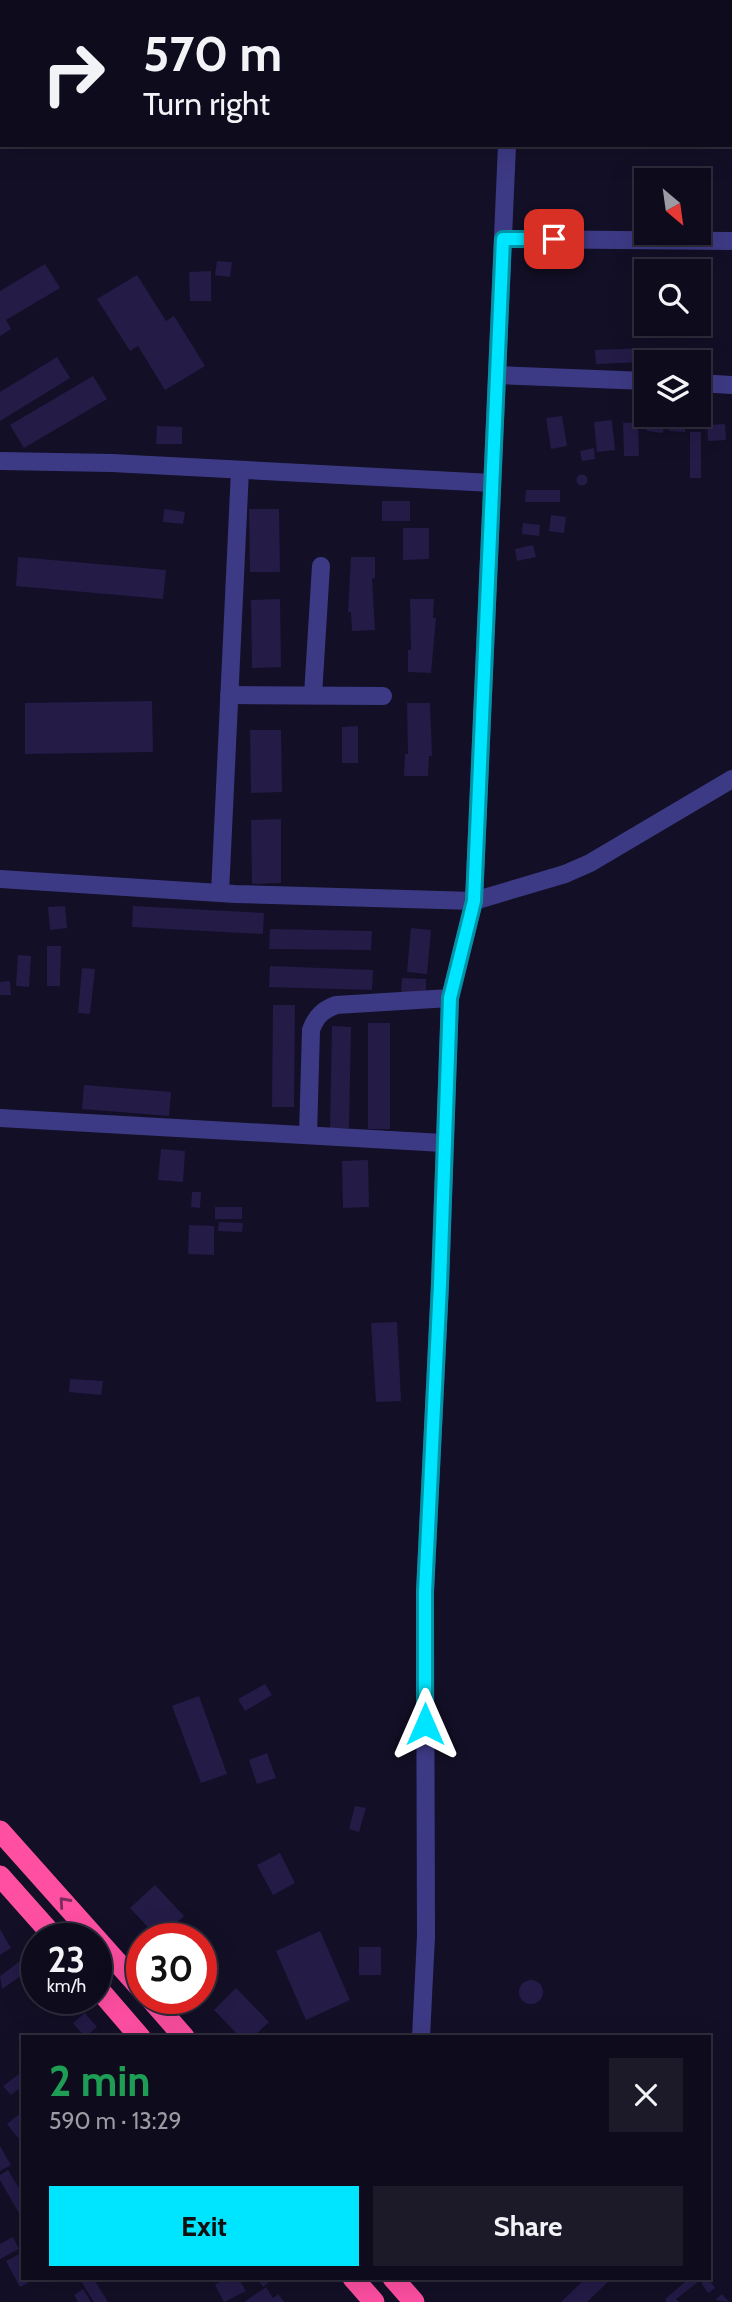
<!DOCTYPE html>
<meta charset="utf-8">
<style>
body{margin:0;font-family:Cabin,sans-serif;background:#1c1929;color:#f1f3f6;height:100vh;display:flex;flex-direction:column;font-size:26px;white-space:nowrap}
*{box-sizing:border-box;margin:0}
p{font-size:23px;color:#9b9ba3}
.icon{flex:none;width:38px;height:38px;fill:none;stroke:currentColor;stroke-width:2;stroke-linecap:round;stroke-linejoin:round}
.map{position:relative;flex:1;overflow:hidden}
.panel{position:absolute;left:21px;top:2035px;width:690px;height:245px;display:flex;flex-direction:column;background:#0e0b1c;border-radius:0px;box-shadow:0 7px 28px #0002,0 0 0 2px #2e2b3b}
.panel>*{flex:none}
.hud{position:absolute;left:0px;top:0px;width:733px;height:147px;box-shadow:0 7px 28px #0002,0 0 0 2px #2e2b3b;background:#0e0b1c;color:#f1f3f6;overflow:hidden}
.needle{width:46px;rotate:151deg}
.buttons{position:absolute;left:634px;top:168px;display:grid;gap:14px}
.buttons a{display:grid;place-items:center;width:77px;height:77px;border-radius:0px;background:#0e0b1c;box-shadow:0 7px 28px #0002,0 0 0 2px #2e2b3b;font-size:35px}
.speed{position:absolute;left:21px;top:1923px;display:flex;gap:14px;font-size:35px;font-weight:700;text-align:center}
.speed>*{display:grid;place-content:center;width:91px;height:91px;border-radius:50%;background:#0e0b1c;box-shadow:0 7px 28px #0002,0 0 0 2px #2e2b3b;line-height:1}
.speed small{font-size:18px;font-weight:400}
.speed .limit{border:10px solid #d22;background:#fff;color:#111}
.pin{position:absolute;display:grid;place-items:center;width:60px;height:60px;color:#fff;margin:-30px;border-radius:14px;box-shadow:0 4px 10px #0006}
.me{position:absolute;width:77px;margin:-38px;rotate:0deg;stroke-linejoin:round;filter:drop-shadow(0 0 5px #0008)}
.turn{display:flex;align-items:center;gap:24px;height:147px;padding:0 28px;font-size:32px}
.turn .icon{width:91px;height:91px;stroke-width:2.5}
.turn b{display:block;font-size:49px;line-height:60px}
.round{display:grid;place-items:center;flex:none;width:74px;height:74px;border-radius:0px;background:#1c1929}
.headline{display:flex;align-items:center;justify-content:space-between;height:119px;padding:0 28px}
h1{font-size:42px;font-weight:700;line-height:52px;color:#1e9e55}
.action{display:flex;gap:14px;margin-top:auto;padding:14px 28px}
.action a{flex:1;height:80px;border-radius:0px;background:#00e5ff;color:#111;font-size:28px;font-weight:700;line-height:80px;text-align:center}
.action a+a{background:#1c1929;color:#f1f3f6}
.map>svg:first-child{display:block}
.green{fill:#12302f}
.building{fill:#241b47}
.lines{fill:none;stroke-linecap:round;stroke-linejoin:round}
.street{stroke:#3d3a85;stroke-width:18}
.highway{stroke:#ff4fa3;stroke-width:21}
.oneway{stroke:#7d2c5e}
.route-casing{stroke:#0095a6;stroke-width:18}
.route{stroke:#00e5ff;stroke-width:12}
</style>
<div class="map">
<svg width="732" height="2302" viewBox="0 0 732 2302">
<rect width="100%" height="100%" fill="#130f26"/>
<!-- green -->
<path class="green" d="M275,0H458V2Z"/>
<!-- building -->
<g class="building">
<path d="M217,261L232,262L230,277L215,275Z"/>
<path d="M45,264L60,288L6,320L11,329L0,336V291Z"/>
<path d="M211,271V301H190L189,272Z"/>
<path d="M137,275L166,321L174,316L205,366L165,390L138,346L130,351L97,299Z"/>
<path d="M699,280H711L710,310H698Z"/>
<path d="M645,348V362L596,364L595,350Z"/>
<path d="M57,357L70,378L0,421V392Z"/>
<path d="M93,376L107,399L24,448L10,425Z"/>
<path d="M562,416L567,446L551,449L546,418Z"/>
<path d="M648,418L665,420L663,433L647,431Z"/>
<path d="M670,419L686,420L685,432L669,431Z"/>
<path d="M612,420L615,450L597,452L594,422Z"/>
<path d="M638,422L639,456H624L623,423Z"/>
<path d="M725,424L726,440L708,441L707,425Z"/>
<path d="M157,426L182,427V444H156Z"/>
<rect x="690" y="432" width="11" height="46"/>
<path d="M594,448L595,459L582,461L580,451Z"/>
<circle cx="582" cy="480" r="5.5"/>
<path d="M526,490H560V502H525Z"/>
<rect x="382" y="501" width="28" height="20"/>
<path d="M164,509L185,512L183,524L163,522Z"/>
<path d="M249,509H279L280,572H250Z"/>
<path d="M551,515L566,517L564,533L549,531Z"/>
<path d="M523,523L540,525L539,536L522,534Z"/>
<path d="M403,528H429V559L403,560Z"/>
<path d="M533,545L536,557L517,561L515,549Z"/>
<path d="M18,557L166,570L163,599L16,586Z"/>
<path d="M351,557H375V578L372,579L375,630L352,631L351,612H348Z"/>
<path d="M280,599L281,667L252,668L251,600Z"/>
<path d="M410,599H434L433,618H436L431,673L408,672V650H411Z"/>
<path d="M152,701L153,752L25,754V703Z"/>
<path d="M407,703H430L432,756H429L428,776H404L405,754H408Z"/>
<path d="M358,726V763H342V727Z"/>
<path d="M250,730H281L282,792L251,793Z"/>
<path d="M281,819V883L252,884L251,820Z"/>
<path d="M65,906L67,928L50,930L48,907Z"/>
<path d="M133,906L264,913L263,934L132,927Z"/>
<path d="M411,928L431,930L427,974L407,972Z"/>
<path d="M270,929L372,931L371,950L269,949Z"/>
<path d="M47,946H61L60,986H47Z"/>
<path d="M18,955L31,956L29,987L16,986Z"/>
<path d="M270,966L373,970L372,990L269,987Z"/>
<path d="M82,968L95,969L90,1014L78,1013Z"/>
<path d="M402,978L426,979V994L401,993Z"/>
<path d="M10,981L11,995H0V982Z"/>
<path d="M273,1005H295L294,1107H272Z"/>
<rect x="368" y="1023" width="22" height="106"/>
<path d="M332,1026L351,1027L349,1128H330Z"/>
<path d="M84,1085L171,1092L169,1116L82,1109Z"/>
<path d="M161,1149L185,1151L183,1182L158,1180Z"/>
<path d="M368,1160L369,1207L343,1208L342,1161Z"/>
<path d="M192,1192H201L200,1208L191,1207Z"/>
<rect x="215" y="1207" width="27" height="12"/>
<path d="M219,1222L243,1223L242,1232L218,1231Z"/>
<path d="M189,1225L214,1226V1255L188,1254Z"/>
<path d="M397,1322L401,1401L376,1402L371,1323Z"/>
<path d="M70,1379L103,1381L101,1395L69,1392Z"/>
<path d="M265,1684L272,1695L245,1711L238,1699Z"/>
<path d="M199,1696L227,1774L201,1783L172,1706Z"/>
<path d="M267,1753L276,1778L257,1784L249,1760Z"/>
<path d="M355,1806L366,1808L359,1832L349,1829Z"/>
<path d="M280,1853L295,1883L273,1895L257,1865Z"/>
<path d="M155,1885L184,1916L159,1939L130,1908Z"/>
<path d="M0,1929L11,1948L0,1955Z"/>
<path d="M320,1931L350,2000L306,2020L276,1951Z"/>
<rect x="359" y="1947" width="22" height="28"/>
<path d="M27,1956L35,1966L2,1989L0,1976Z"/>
<circle cx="531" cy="1992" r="12"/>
<path d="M236,1988L269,2022L253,2037H240L214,2010Z"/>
<path d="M85,2013L97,2027L85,2037L73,2023Z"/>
<path d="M23,2071V2086L11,2095L3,2086Z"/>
<path d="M23,2111V2134L18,2138L7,2124Z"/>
<path d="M0,2146L11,2165L0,2171Z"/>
<path d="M8,2170L23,2195V2220L0,2180V2175Z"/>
<path d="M13,2237L19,2249L0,2259V2244Z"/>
<path d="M23,2252V2278H36L20,2287L6,2261Z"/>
<path d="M79,2278H93L108,2302H94Z"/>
<path d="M226,2278H238L246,2291L224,2302L215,2285Z"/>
<path d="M257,2278H274L263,2287Z"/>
<path d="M586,2278H612L587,2302H561Z"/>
<path d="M690,2278H703L676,2299L679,2302H667L665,2299Z"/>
<path d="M708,2278L715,2288L708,2293L701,2283Z"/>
<path d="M266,2287L273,2298L278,2294L284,2302H244Z"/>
<path d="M83,2289L91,2302H78L74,2295Z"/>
<path d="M722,2294L729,2302L715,2300Z"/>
</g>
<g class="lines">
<!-- street -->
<g class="street">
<path d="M514,2V0"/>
<path d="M503,239L732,241"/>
<path d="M497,375L646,381"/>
<path d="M698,383L732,385"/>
<path d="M0,461L112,463L492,483"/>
<path d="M229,695L383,696"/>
<path d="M313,695L321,566"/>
<path d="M0,879L235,894L474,901L565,874L590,863L732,779"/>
<path d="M220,893L240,470"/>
<path d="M0,1118L443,1143"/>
<path d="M308,1135L311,1030C316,1016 323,1010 336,1005L450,998"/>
<path d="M421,2037L426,1936L425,1592L440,1284L450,998L474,901L507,145"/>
</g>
<!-- highway -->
<g class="highway">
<path d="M0,1831L142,1990"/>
<path d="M0,1876L56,1939"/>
<path d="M96,1986L140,2037"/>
<path d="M150,1998L184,2037"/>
<path d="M353,2278L374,2302"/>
<path d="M393,2278L414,2302"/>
</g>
</g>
<!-- one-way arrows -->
<defs><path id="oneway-chevron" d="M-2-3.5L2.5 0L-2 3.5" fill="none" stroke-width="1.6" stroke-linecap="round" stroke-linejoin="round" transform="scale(1.75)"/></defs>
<use class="oneway" href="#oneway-chevron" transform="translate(64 1902) rotate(-132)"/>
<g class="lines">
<!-- route casing -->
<g class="route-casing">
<path id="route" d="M425,1724V1592L440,1284L450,998L474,901L503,239H554"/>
</g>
<!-- route -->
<use href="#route" class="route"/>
</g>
</svg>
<div class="buttons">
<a><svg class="needle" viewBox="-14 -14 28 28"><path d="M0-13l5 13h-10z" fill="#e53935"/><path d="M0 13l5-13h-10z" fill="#9b9ba3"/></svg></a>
<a><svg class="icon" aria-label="search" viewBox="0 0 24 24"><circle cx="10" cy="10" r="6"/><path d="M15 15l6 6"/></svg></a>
<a><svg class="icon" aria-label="layers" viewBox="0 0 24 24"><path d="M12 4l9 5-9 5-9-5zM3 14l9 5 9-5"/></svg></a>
</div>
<div class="speed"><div>23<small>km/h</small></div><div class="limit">30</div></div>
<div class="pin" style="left:554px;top:239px;background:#d93025"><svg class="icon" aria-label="arrive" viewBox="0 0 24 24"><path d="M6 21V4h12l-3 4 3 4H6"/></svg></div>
<svg class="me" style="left:425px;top:1724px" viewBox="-20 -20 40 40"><path d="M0-17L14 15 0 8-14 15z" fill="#00e5ff" stroke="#fff" stroke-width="4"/></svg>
<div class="hud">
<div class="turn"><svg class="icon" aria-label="right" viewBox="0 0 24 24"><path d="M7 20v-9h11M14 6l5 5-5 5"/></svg><div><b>570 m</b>Turn right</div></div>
</div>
<section class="panel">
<div class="headline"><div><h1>2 min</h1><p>590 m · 13:29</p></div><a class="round"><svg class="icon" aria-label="close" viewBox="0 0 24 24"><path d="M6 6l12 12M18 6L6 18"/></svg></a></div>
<div class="action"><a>Exit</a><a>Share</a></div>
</section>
</div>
